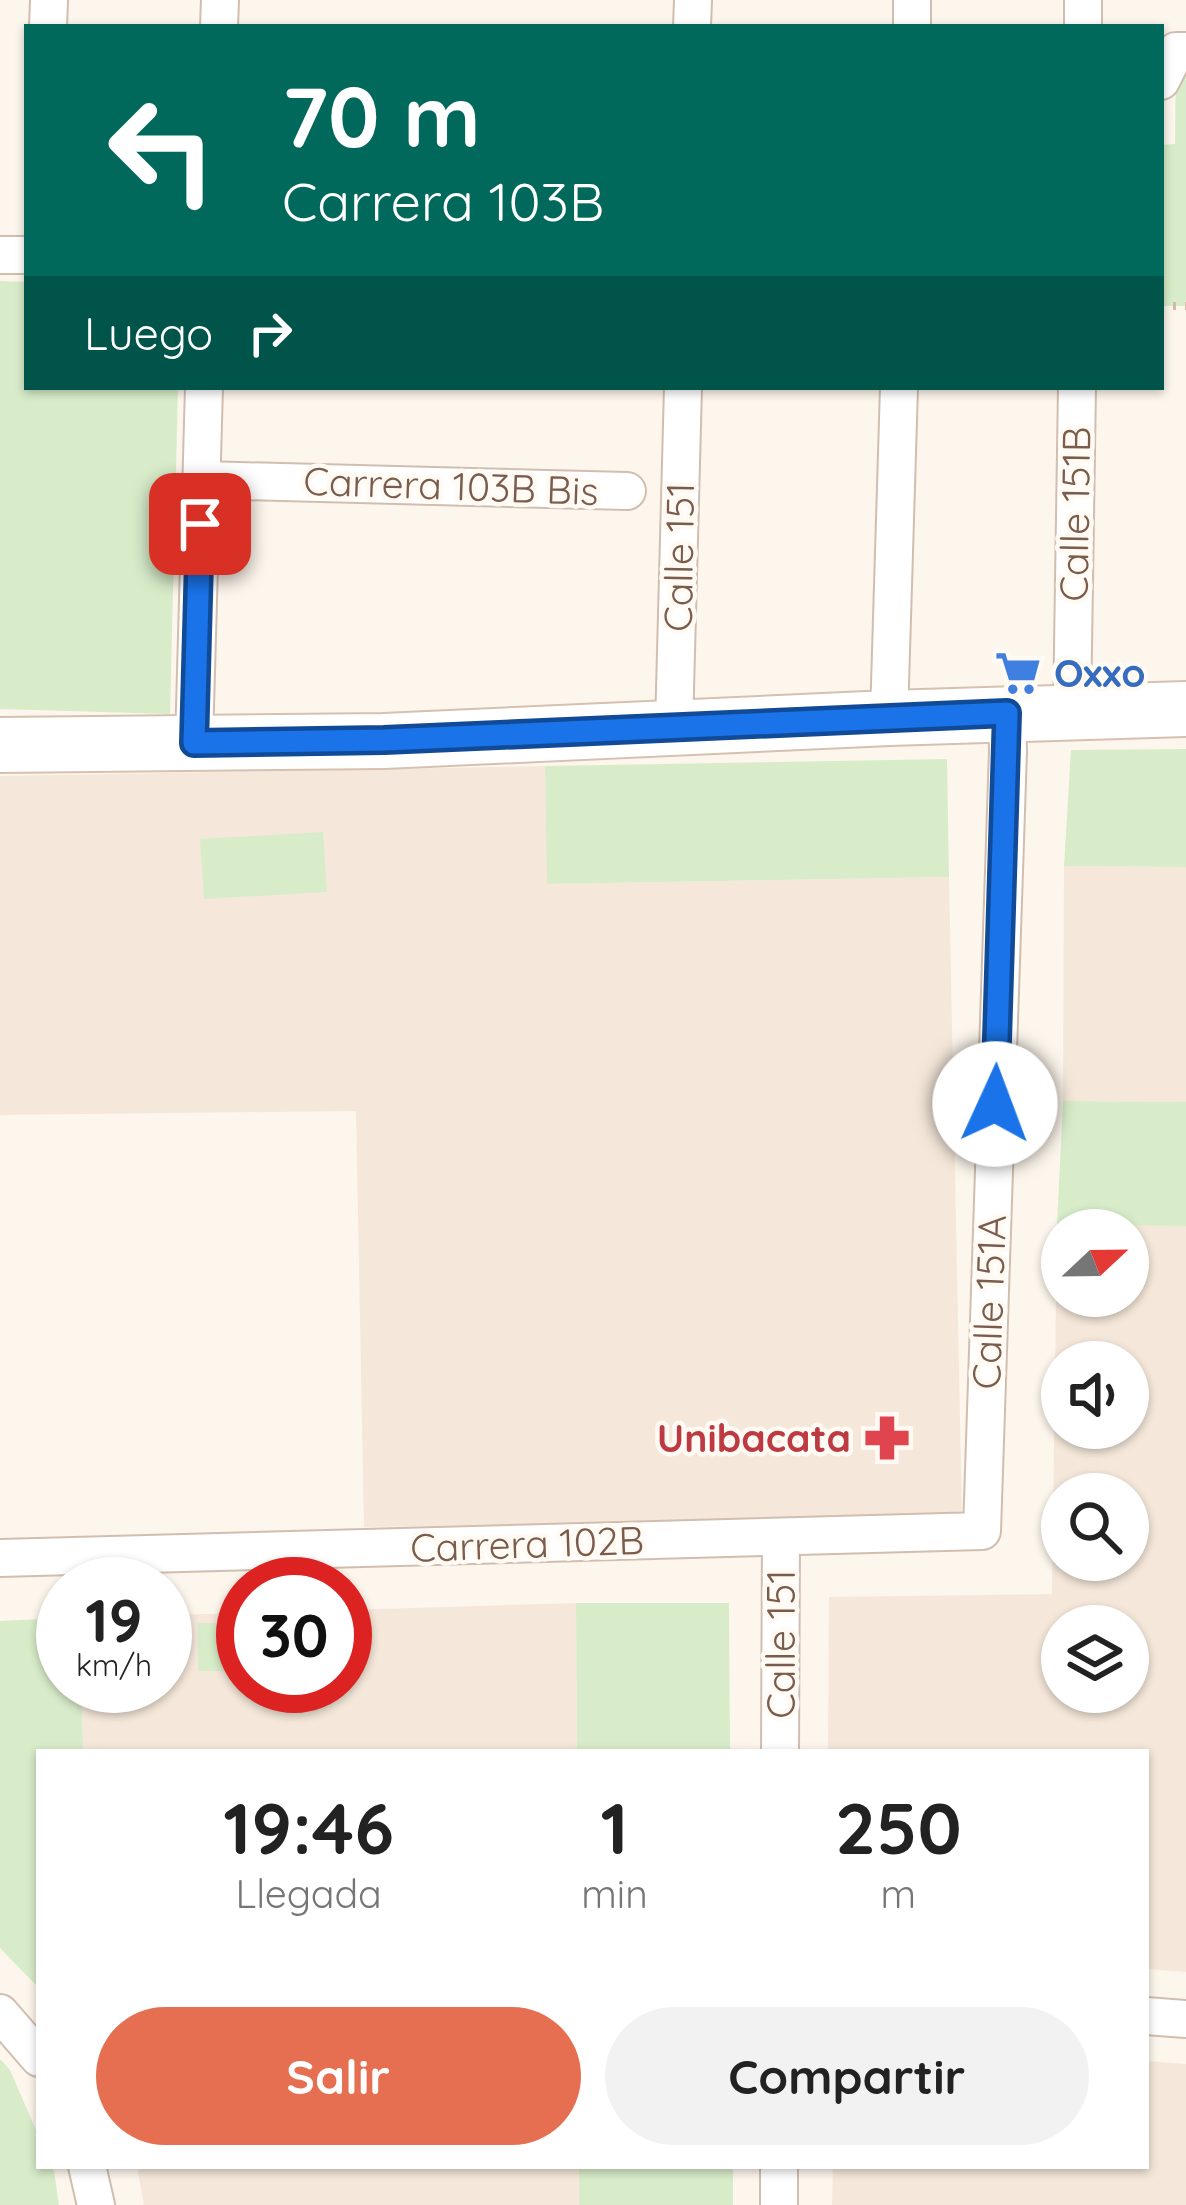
<!DOCTYPE html>
<html lang="es">
<style>
body{margin:0;font-family:Quicksand,sans-serif;background:#f2f2f2;color:#222;height:100vh;display:flex;flex-direction:column;font-size:45px;white-space:nowrap}
*{box-sizing:border-box;margin:0}
p{font-size:39px;color:#767676}
.icon{flex:none;width:66px;height:66px;fill:none;stroke:currentColor;stroke-width:2;stroke-linecap:round;stroke-linejoin:round}
.map{position:relative;flex:1;overflow:hidden}
.drawer{position:absolute;left:36px;top:1749px;width:1113px;height:420px;display:flex;flex-direction:column;background:#fff;border-radius:0px;box-shadow:0 3px 9px #0004}
.drawer>*{flex:none}
.top-card{position:absolute;left:24px;top:24px;width:1140px;height:366px;border-radius:0px;box-shadow:0 3px 9px #0004;background:#00695c;color:#fff;overflow:hidden}
.needle{width:78px;rotate:68deg}
.tools{position:absolute;left:1041px;top:1209px;display:grid;gap:24px}
.tools a{display:grid;place-items:center;width:108px;height:108px;border-radius:50%;background:#fff;box-shadow:0 3px 9px #0004;font-size:60px}
.speed{position:absolute;left:36px;top:1557px;display:flex;gap:24px;font-size:60px;font-weight:700;text-align:center}
.speed>*{display:grid;place-content:center;width:156px;height:156px;border-radius:50%;background:#fff;box-shadow:0 3px 9px #0004;line-height:1}
.speed small{font-size:30px;font-weight:400}
.speed .limit{border:18px solid #d22;background:#fff;color:#111}
.pin{position:absolute;display:grid;place-items:center;width:102px;height:102px;color:#fff;margin:-51px;border-radius:24px;box-shadow:0 6px 18px #0006}
.me{position:absolute;width:132px;margin:-66px;rotate:2deg;stroke-linejoin:round;filter:drop-shadow(0 0 9px #0008)}
.turn{display:flex;align-items:center;gap:42px;height:252px;padding:0 60px;font-size:54px}
.turn .icon{width:156px;height:156px;stroke-width:2.5}
.turn b{display:block;font-size:84px;line-height:102px}
.then{display:flex;align-items:center;height:114px;padding:0 60px;background:#0003;gap:24px;font-size:45px}
.eta{display:flex;justify-content:space-evenly;align-items:center;height:204px;text-align:center}
.eta b{font-size:72px;font-weight:800;line-height:84px}
.primary-button{display:flex;gap:24px;margin-top:auto;padding:24px 60px}
.primary-button a{flex:1;height:138px;border-radius:72px;background:#e76f51;color:#fff;font-size:48px;font-weight:800;line-height:138px;text-align:center}
.primary-button a+a{background:#f2f2f2;color:#222}
.map>svg:first-child{display:block}
.residential{fill:#f5e8da;fill-rule:evenodd}
.green{fill:#d8ecc9}
.lines{fill:none;stroke-linecap:round;stroke-linejoin:round}
.street-casing{stroke:#d1beb0;stroke-width:40}
.secondary-casing{stroke:#d6c0b0;stroke-width:58}
.path{stroke:#d9b8a5;stroke-width:8;stroke-dasharray:3 9;stroke-linecap:butt}
.street{stroke:#fff;stroke-width:36}
.secondary{stroke:#fff;stroke-width:54}
.route-casing{stroke:#114b97;stroke-width:30}
.route{stroke:#1a73e8;stroke-width:21}
.labels{text-anchor:middle;stroke-width:9;stroke-linejoin:round;paint-order:stroke}
.street-label{font-size:39px;fill:#7a5c4d;stroke:#fffaf3}
.shop-label{font-size:39px;font-weight:bold;fill:#366cbe;stroke:#fffaf3;text-anchor:start}
.health-label{font-size:39px;font-weight:bold;fill:#be3a42;stroke:#fffaf3;text-anchor:end}
</style>
<div class="map">
<svg width="1186" height="2205" viewBox="0 0 1186 2205">
<rect width="100%" height="100%" fill="#fdf6ec"/>
<!-- residential -->
<g class="residential">
<path d="M545,766L548,884L949,877L962,1518L364,1527L356,1111L0,1115V776Z"/>
<path d="M1064,866L1186,867V1102L1063,1101Z"/>
<path d="M1057,1225L1186,1226V1972L1146,1969V1752H828L829,1597L1052,1594ZM1062,1230H1128V1296H1062ZM1062,1362H1128V1428H1062ZM1062,1494H1128V1560H1062ZM1062,1626H1128V1692H1062Z"/>
<path d="M576,1603L577,1752H83L82,1686H165V1615L243,1613V1686H345V1610Z"/>
<path d="M1146,2061L1186,2064V2205H832L833,2166H1146Z"/>
<path d="M137,2166H579V2205H144Z"/>
</g>
<!-- green -->
<g class="green">
<path d="M1176,51H1186V306H1161V145L1175,144Z"/>
<path d="M0,281L27,282V387H178L170,714L0,709Z"/>
<path d="M1186,749V867L1064,866L1071,750Z"/>
<path d="M947,759L949,877L547,884L545,766Z"/>
<path d="M323,832L327,892L204,899L200,839Z"/>
<path d="M1063,1101L1186,1102V1226L1057,1225Z"/>
<path d="M576,1603H729L730,1752H577Z"/>
<path d="M63,1618V1686H82L83,1752H39V1988L0,1948V1621Z"/>
<rect x="198" y="1623" width="45" height="48"/>
<path d="M0,2059L10,2070L39,2137V2166H52L54,2171L59,2205H0Z"/>
<rect x="579" y="2166" width="154" height="39"/>
</g>
<g class="lines">
<!-- street casing -->
<g class="street-casing">
<g id="street">
<path d="M48,27L49,0"/>
<path d="M219,27L220,0"/>
<path d="M692,27L693,0"/>
<path d="M912,27V0"/>
<path d="M1083,27V0"/>
<path d="M1161,81L1176,51H1186"/>
<path d="M0,255H27"/>
<path d="M202,480L627,491"/>
<path d="M1072,712L1077,387"/>
<path d="M889,718L899,387"/>
<path d="M674,728L683,387"/>
<path d="M194,743L204,387"/>
<path d="M0,1558L982,1531L1008,751L1007,713"/>
<path d="M780,1752L781,1537"/>
<path d="M0,2013L39,2058"/>
<path d="M1146,2016L1186,2019"/>
<path d="M87,2166L96,2205"/>
<path d="M779,2205V2166"/>
</g>
</g>
<!-- secondary casing -->
<g class="secondary-casing">
<path id="secondary" d="M0,745L384,741L889,718L1186,709"/>
</g>
<!-- path -->
<path class="path" d="M1161,306H1186"/>
<!-- street -->
<use href="#street" class="street"/>
<!-- secondary -->
<use href="#secondary" class="secondary"/>
</g>
<g class="lines">
<!-- route casing -->
<g class="route-casing">
<path id="route" d="M200,524L194,743L384,740L1007,713L995,1104"/>
</g>
<!-- route -->
<use href="#route" class="route"/>
</g>
<!-- icons -->
<defs>
<g id="supermarket-bare" transform="scale(3.6)"><path d="M-6-5.5h2.5l.6 2H6L4.5 2H-2.5L-4.4-4H-6ZM-1.5 3.2a1.3 1.3 0 1 0 .1 0ZM3 3.2a1.3 1.3 0 1 0 .1 0Z" fill="#3f7fe0" stroke="#fffaf3" stroke-width="2.5" paint-order="stroke"/></g>
<g id="pharmacy-bare" transform="scale(3.6)"><path d="M-2-6h4v4h4v4h-4v4h-4v-4h-4v-4h4Z" fill="#e0444e" stroke="#fffaf3" stroke-width="2.5" paint-order="stroke"/></g>
</defs>
<g fill-rule="evenodd">
<use href="#supermarket-bare" x="1018" y="673"/>
<use href="#pharmacy-bare" x="887" y="1438"/>
</g>
<g class="labels">
<!-- street labels -->
<g class="street-label">
<text transform="translate(451 486) rotate(2)" y="14">Carrera 103B Bis</text>
<text transform="translate(1075 514) rotate(-89)" y="14">Calle 151B</text>
<text transform="translate(679 557) rotate(-89)" y="14">Calle 151</text>
<text transform="translate(989 1302) rotate(-88)" y="14">Calle 151A</text>
<text transform="translate(527 1544) rotate(-2)" y="14">Carrera 102B</text>
<text transform="translate(781 1644) rotate(-90)" y="14">Calle 151</text>
</g>
<!-- shop labels -->
<g class="shop-label">
<text x="1054" y="687">Oxxo</text>
</g>
<!-- health labels -->
<g class="health-label">
<text x="851" y="1452">Unibacata</text>
</g>
</g>
</svg>
<div class="tools">
<a><svg class="needle" viewBox="-14 -14 28 28"><path d="M0-13l5 13h-10z" fill="#e53935"/><path d="M0 13l5-13h-10z" fill="#767676"/></svg></a>
<a><svg class="icon" aria-label="sound" viewBox="0 0 24 24"><path d="M4 9h4l5-4v14l-5-4H4zM17 9q2 3 0 6"/></svg></a>
<a><svg class="icon" aria-label="search" viewBox="0 0 24 24"><circle cx="10" cy="10" r="6"/><path d="M15 15l6 6"/></svg></a>
<a><svg class="icon" aria-label="layers" viewBox="0 0 24 24"><path d="M12 4l9 5-9 5-9-5zM3 14l9 5 9-5"/></svg></a>
</div>
<div class="speed"><div>19<small>km/h</small></div><div class="limit">30</div></div>
<div class="pin" style="left:200px;top:524px;background:#d93025"><svg class="icon" aria-label="arrive" viewBox="0 0 24 24"><path d="M6 21V4h12l-3 4 3 4H6"/></svg></div>
<svg class="me" style="left:995px;top:1104px" viewBox="-20 -20 40 40"><circle r="19" fill="#fff"/><path d="M0-13L10 11 0 6-10 11z" fill="#1a73e8"/></svg>
<div class="top-card">
<div class="turn"><svg class="icon" aria-label="left" viewBox="0 0 24 24"><path d="M17 20v-9H6M10 6l-5 5 5 5"/></svg><div><b>70 m</b>Carrera 103B</div></div>
<div class="then">Luego<svg class="icon" aria-label="right" viewBox="0 0 24 24"><path d="M7 20v-9h11M14 6l5 5-5 5"/></svg></div>
</div>
<section class="drawer">
<div class="eta">
<div><b>19:46</b><p>Llegada</p></div>
<div><b>1</b><p>min</p></div>
<div><b>250</b><p>m</p></div>
</div>
<div class="primary-button"><a>Salir</a><a>Compartir</a></div>
</section>
</div>
